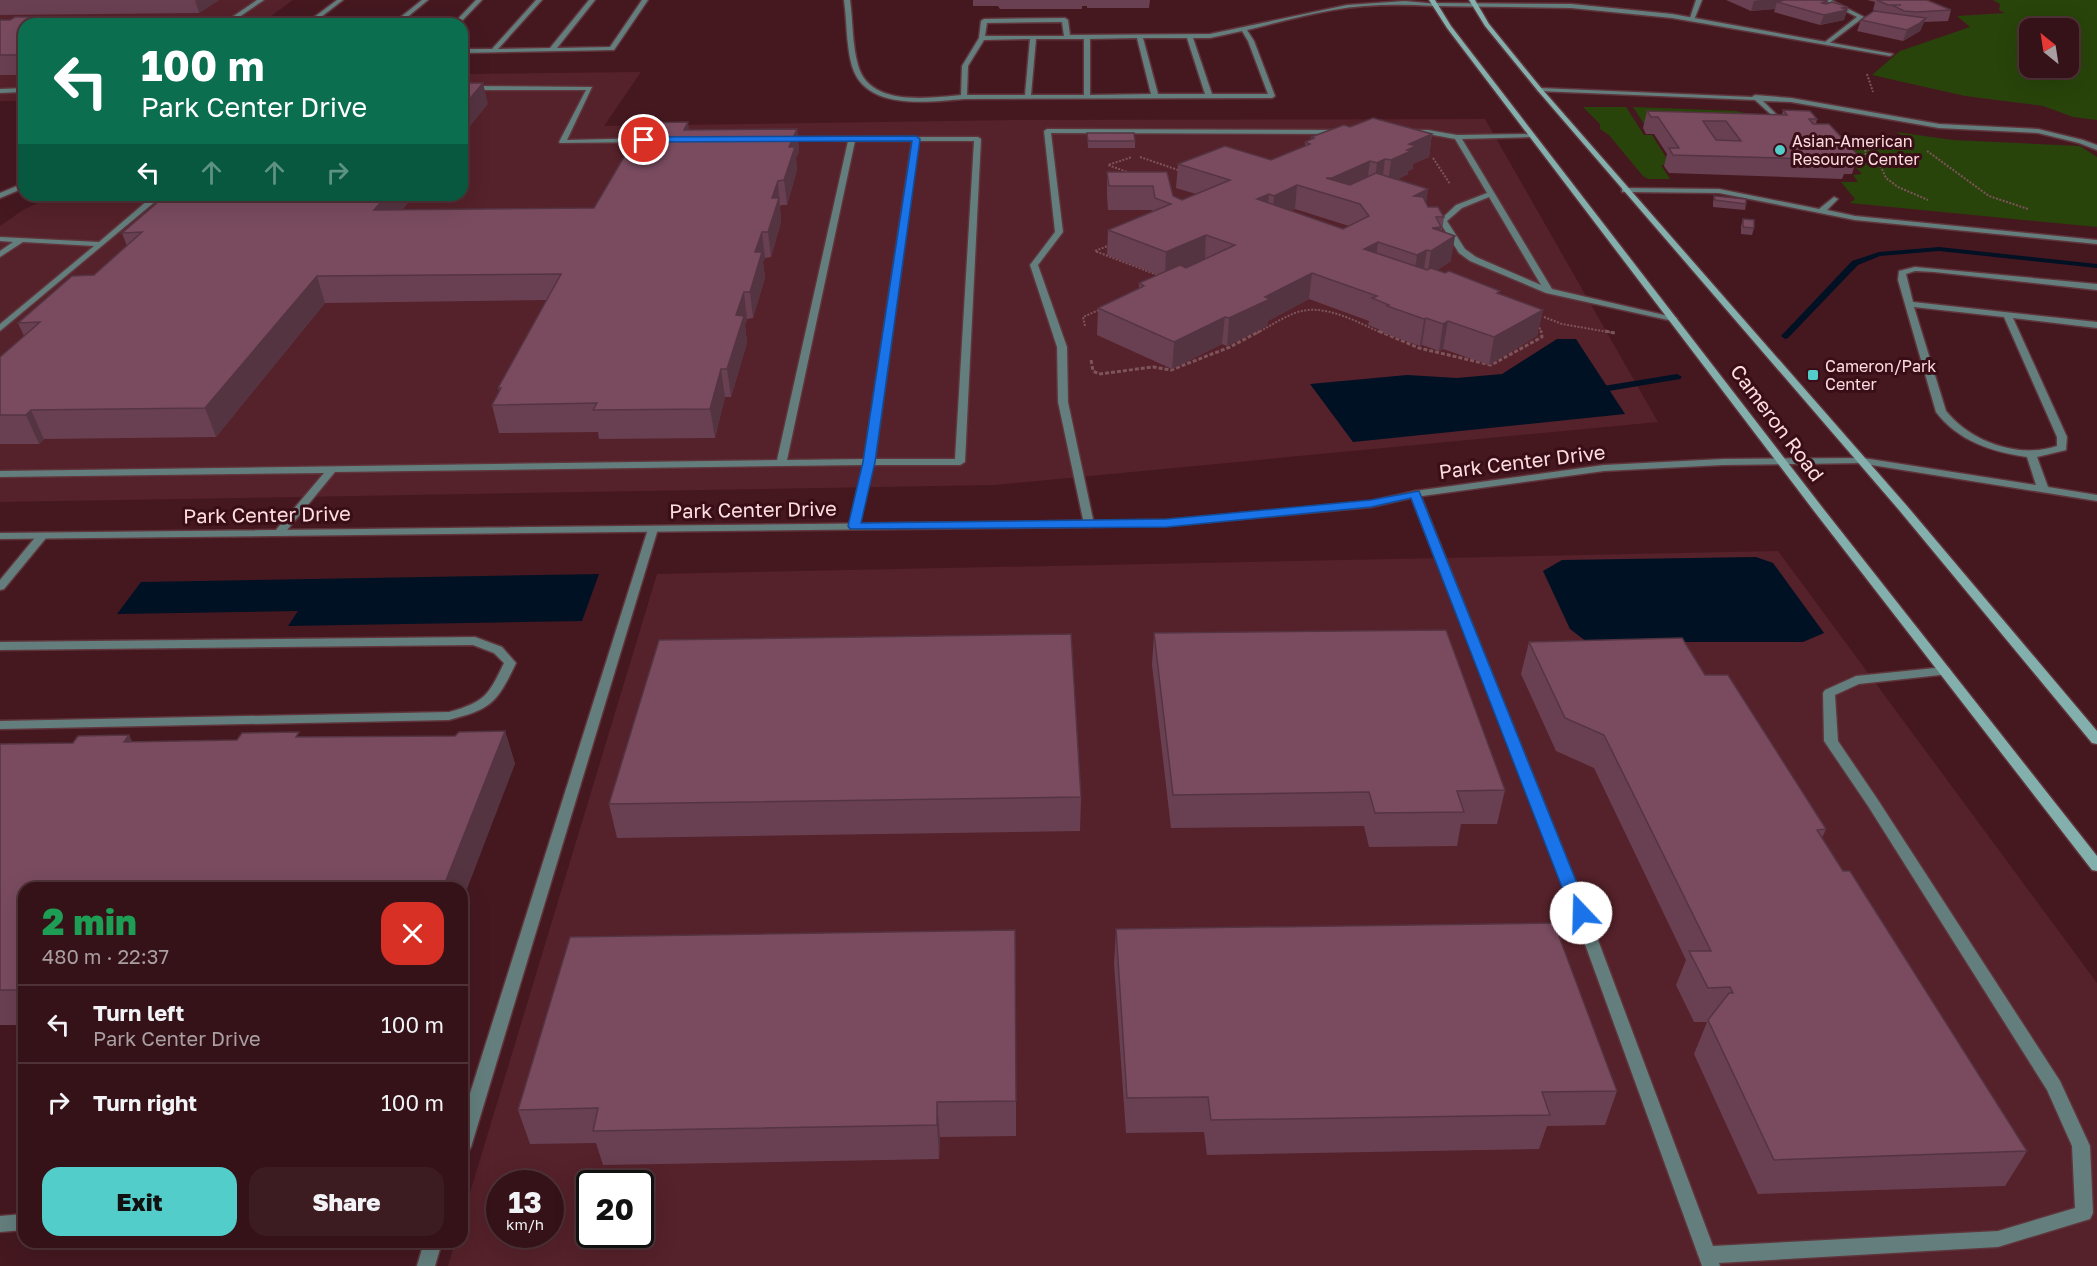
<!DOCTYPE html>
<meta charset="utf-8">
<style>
body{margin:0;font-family:"Golos Text",sans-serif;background:#3c1b21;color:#f1f3f6;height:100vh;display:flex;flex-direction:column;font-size:22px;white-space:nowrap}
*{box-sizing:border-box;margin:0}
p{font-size:20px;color:#a99ea2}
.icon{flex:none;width:33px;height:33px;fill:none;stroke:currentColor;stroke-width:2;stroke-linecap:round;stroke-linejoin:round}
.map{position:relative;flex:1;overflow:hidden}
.side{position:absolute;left:18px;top:882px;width:450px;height:366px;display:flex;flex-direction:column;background:#341218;border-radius:18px;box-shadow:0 6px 24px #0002,0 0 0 2px #4e3237}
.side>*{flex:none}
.hud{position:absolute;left:18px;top:18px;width:450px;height:183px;border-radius:18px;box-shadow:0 6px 24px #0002,0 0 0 2px #4e3237;background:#0b6e4f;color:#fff;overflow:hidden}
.needle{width:39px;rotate:330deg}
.buttons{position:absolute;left:2019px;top:18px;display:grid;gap:12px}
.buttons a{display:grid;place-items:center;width:60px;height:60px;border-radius:12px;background:#341218;box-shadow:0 6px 24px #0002,0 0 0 2px #4e3237;font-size:30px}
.speed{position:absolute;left:486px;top:1170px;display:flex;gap:12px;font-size:30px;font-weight:700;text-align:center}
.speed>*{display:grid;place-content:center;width:78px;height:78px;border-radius:50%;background:#341218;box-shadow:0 6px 24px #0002,0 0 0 2px #4e3237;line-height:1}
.speed small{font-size:15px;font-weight:400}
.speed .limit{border:3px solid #111;border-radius:9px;background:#fff;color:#111}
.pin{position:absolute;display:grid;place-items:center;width:51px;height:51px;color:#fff;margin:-26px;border:3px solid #fff;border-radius:50%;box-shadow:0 2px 6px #0007}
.me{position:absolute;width:66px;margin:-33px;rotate:339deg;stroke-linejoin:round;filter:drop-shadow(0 0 4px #0008)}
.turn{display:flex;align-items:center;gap:21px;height:126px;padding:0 24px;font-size:27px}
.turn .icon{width:78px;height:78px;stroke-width:2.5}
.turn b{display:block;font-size:42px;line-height:51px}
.lanes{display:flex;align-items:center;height:57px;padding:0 24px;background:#0003;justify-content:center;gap:30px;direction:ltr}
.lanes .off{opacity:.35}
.round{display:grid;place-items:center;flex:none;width:63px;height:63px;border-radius:18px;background:#3c1b21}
.head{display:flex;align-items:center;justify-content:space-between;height:102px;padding:0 24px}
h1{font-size:36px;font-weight:800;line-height:45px;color:#1e9e55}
.button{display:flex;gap:12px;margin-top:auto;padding:12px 24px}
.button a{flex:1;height:69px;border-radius:18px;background:#53cdca;color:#111;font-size:24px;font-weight:800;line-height:69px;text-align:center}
.button a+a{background:#3c1b21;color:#f1f3f6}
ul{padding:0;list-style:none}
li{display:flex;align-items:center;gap:18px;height:78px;padding:0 24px;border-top:2px solid #4e3237}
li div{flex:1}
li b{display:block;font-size:22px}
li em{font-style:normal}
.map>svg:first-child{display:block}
.built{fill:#55212a;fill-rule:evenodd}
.green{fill:#28440a;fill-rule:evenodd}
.water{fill:#011124}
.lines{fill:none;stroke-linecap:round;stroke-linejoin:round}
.stream{fill:#011124;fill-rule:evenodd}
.service-casing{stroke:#5f343b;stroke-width:3}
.minor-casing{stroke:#5f343b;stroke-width:3}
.secondary-casing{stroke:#5f343b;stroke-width:3}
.path-far1{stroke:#7d545b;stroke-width:2;stroke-dasharray:2 1.5;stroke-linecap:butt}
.path{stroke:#7d545b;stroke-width:3;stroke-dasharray:4 2;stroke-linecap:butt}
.service{fill:#637e7d;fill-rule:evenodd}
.minor{fill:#637e7d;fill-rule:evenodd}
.secondary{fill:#83afad;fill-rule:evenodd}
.wall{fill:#694052;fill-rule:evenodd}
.shaded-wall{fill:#553442}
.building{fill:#7a4b5f;stroke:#553442;stroke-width:1.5;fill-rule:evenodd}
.route{fill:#1a73e8;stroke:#114b97;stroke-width:1.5}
.poi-dot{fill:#53cdca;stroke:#3a0e16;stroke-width:2}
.labels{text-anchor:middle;stroke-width:6;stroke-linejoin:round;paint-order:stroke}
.far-poi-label{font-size:16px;fill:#fddde0;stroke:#3a0e16;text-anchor:start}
.street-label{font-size:20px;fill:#fddde0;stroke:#3a0e16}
</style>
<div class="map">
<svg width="2097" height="1266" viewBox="0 0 2097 1266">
<rect width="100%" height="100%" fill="#451820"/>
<!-- built -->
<g class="built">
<path d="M0,0H293L260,24H24V101H0Z"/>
<path d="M641,72L604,126L1014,120L1485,119L1658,422L995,485L0,502V226L23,210L54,195H462V74Z"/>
<path d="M1778,551L2097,983V1266H448L455,1242H462V1219L657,574ZM500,1184H550V1234H500ZM590,1184H640V1234H590Z"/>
</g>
<!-- green -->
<g class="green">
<path d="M1993,0H2097V120L2073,117L2043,106L1965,96L1872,75L1900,51L1970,27L1957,16L2005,13L1999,10L2000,4ZM2030,28H2068V68H2030Z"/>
<path d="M1583,107H1626L1644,135H1652L1671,165H1661L1670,179H1648L1643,176L1609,135L1600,129V124Z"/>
<path d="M1633,107L1736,111L1754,115L1646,127Z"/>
<path d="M1896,132L1953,140L2080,146L2097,157V227L1850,203L1855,199L1841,182H1858L1853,175L1862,174L1831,140L1863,144L1906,137Z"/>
</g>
<!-- water -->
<g class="water">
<path d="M1557,339H1576L1625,414L1353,442L1310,384L1407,375L1457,378L1502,374Z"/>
<path d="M1756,557L1773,563L1824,633L1803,642H1587L1570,629L1543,571L1562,560Z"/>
<path d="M599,574L582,621L288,626L298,611L117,614L141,582Z"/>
</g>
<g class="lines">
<!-- stream -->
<g class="stream">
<path d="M1939,247L2097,264V268L1939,251L1880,256L1858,265L1788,338L1785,339L1781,336L1852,261L1879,252Z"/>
<path d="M1677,374L1682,377L1680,379L1591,394L1586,391L1591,388Z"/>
</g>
<!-- service casing -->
<g class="service-casing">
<g id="service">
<path d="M257,0H264L229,24H222Z"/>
<path d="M422,0H428L399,24H392Z"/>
<path d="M476,0H482L459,24H453Z"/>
<path d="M536,0H542L498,49L550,48L589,0H595L557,48L610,47L642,0H648L614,50L462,53V49H492Z"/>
<path d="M844,0H850C853,21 852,44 858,65C869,107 928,98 961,95L962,66L979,38L981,21L984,19L1065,18L1068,20L1070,35L1210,34L1347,5L1405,1L1437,4L1434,6C1400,4 1366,4 1333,10C1304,15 1276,23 1247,30L1254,41L1275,96L1272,98L964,99C928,102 865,111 852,66C846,45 847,21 844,0ZM1062,22L1064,36H985L987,23ZM1242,31L1248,41L1268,94H1212L1193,38H1210ZM1137,38L1151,94L1090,95V39ZM1143,38H1187L1205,94H1158ZM1030,39L1025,95H967L968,66L984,40ZM1036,39H1084V95H1031Z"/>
<path d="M1696,0H1702L1694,20L1689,21Z"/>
<path d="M1824,0H1831L1864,17L1827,45L1825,42L1857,17Z"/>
<path d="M462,86L592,87L567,140L649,138L652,140L649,142L560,143L559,142L586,90H462Z"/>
<path d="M24,88V92L0,93V89Z"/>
<path d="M1540,88L1752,97L1755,95L1791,98L1939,124L2038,129L2083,140L2097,145V150L2079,143L2038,133L1939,128L1791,102L1763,101L1779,117V119L1777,120L1755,100L1538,91L1537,90Z"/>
<path d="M1047,129L1342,130L1345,132L1342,134L1051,133L1063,232L1038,265L1067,347L1068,402L1094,524L1089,527L1084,524L1058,402L1057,347L1030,265L1055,232L1044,131Z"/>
<path d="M1428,130L1457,135L1534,134V136L1532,137L1462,139L1552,289L1677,318V322L1546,293L1470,261L1459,253L1439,221L1456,205L1487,193L1455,139L1428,134H1410L1407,132L1410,130ZM1489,197L1541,285L1476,257L1465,249L1447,221L1462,208Z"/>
<path d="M784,137H978L981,139L965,462L960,465H873L858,528H850L849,526L863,465L335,472L283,535H275L274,533L275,531L324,473L0,477V471L777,460L848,141L782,140V138ZM855,141H912L864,459L787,460ZM919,141H974L955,459H875Z"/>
<path d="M1622,188L1719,189L1819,209L1834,197L1838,199L1827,210L1855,216L2097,240V244L1855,220L1719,193L1625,192H1622Z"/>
<path d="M154,195H163L0,331V324L94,246L23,242L0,257V251L13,242L0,241V237L99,242Z"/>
<path d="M1915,267L2097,284V290L1934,272L1915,271L1906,274L1913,302L2097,322V328L2013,318L2067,437L2066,450L2037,457L2048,487L2097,495V501L1859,463L1858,461L1863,458L2036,485L2027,457C1992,452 1958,441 1936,412L1898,280L1899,271ZM1914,307L2004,317L2057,437V446C2019,459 1971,442 1946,411Z"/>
<path d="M1415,491L1420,494L1580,892L1713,1246L1998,1231L2075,1208L2072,1146L2047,1090L1868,806L1824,741L1823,693L1825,690L1856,676L1945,667L1949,668L1951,671L1949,674L1859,684L1835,695L1838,741L1878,800L2060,1081L2090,1146L2093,1213L2090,1219L1998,1247L1719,1263L1720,1266H1702L1566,892L1410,494Z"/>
<path d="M653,526L658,529L471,1147L468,1152L462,1155V1119L648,529Z"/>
<path d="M42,533L47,536L46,538L4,589L0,590V580L38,534Z"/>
<path d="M475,637L502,647L516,663C497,703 492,709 449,720L0,729V721L449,712C485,702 488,696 504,663L494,653L473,645L0,650V642Z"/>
<path d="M24,1214V1230L0,1232V1216Z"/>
<path d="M424,1242H442L435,1266H417Z"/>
</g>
</g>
<!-- minor casing -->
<g class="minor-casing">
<g id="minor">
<path d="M337,0H343L312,24H305Z"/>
<path d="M1432,3L1571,4L1672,14L1893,54L1890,56L1672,18L1571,8L1434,6Z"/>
<path d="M24,183V188L0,198V193Z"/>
<path d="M1863,458L1868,461L1867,463L1723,465L1604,471L1415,497L1371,507L1167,526L0,539V533L1167,520L1371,501L1415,491L1604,465L1723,459Z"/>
</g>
</g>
<!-- secondary casing -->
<g class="secondary-casing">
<g id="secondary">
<path d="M1429,0H1435L1451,26L1822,507L2097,856V871L2092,870L1814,511L1447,28Z"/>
<path d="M1469,0H1475L1489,24L1542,89L1907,506L2097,731V744L2092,743L1899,510L1538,91L1485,26Z"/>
</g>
</g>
<!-- path-far1 -->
<g class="path-far1">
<path d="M1867,74L1873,92"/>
<path d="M1911,148L1877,146L1865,151L1866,157L1881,167L1886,178L1898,187L1928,200"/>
<path d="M1927,151L1989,196L2028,209"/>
<path d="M1140,157L1181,171"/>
<path d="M1433,158L1450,184"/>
<path d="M1130,173L1108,165L1132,157"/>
<path d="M1110,245L1095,251L1160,276"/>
<path d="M1544,317L1562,324L1614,333"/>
<path d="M1085,326L1083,317L1101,309"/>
<path d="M1536,326L1541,329V333"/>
<path d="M1257,333C1270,326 1282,318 1295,313C1324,302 1356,322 1382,333"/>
</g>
<!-- path -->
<g class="path">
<path d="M1379,331L1419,348L1491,365L1542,337L1541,331"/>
<path d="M1605,331L1615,333"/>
<path d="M1091,360L1093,371L1099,374L1153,367L1171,370L1230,347L1260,331"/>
</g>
<!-- service -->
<use href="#service" class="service"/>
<!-- minor -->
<use href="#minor" class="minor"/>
<!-- secondary -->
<use href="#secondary" class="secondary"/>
</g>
<!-- wall -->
<g class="wall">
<path d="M0,0H219L199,13L0,15Z"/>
<path d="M973,0H1150L1149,8H1087V6H1082V9H1000L998,6H973Z"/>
<path d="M1726,0H1820L1828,1V3L1848,7L1844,20L1820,25L1774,12L1775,9L1751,11Z"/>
<path d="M1867,0H1927L1951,10L1948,21L1924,22L1920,31L1903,41L1857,31L1861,20L1876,11L1873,10L1875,2Z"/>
<path d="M0,20L24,24V75H0Z"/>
<path d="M1783,110L1817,119L1816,124L1858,155L1852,174H1844L1842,179L1669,173L1664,166L1667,154L1654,134H1646L1643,128L1647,111L1782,115Z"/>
<path d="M1350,127L1432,134L1429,157L1413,164V169L1408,171V174L1398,179L1428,189L1426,202L1428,207L1444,217L1442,231L1451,261L1437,270L1543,310L1537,336L1489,365L1443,349L1439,351L1422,345L1420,346L1383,333V331L1368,325L1369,321L1309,299L1268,321L1267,326L1227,346L1222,344L1172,369L1097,335L1098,308L1139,289V283L1158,275L1107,255L1108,230L1153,212L1152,210H1108L1107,195V172H1167L1173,196L1182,200L1196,194L1176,188L1178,164L1271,160L1305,146V142L1311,140V137ZM1295,209L1349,226L1343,229L1291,211Z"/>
<path d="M797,129L799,152L796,158L797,170L787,205H781L780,207L781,222L771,257L765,258L763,262L765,278L753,318L747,319L745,325L747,343L731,397H725L715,438L599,439L598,432L499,433L492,405L499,391L498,388L547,300L325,303L216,437L44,439L39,444H0V357L24,336L18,323L94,275L127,246L122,233L414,195L402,210L594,208L689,130Z"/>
<path d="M1087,133L1135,141V148H1088Z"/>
<path d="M1714,196L1746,204L1745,210L1713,207V203Z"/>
<path d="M1743,219L1754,228L1752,235L1741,234V226Z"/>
<path d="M1154,633L1505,790L1497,824H1461L1457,846L1369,847L1364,826L1171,828L1152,665Z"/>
<path d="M1529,642L1705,675L1826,829L1822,838L1843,871L2027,1151L2005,1186L1758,1194L1694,1054L1707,1022H1694L1676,985L1686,960L1594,768L1556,751L1521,674Z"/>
<path d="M505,731L515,764L24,888V1025H0V744L73,743L129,735L132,742L237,740L300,737L455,736Z"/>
<path d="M1081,797L1080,831L617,838L609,804Z"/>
<path d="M1116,929L1617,1091L1605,1125L1547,1126L1539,1149L1207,1155L1204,1132L1126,1133L1114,964Z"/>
<path d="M1016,965V1136L940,1137L939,1159L603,1165L596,1143L530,1144L518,1110Z"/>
</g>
<!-- shaded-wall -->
<g class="shaded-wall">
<path d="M195,0H219L199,13Z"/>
<path d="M1760,0H1788L1777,2L1775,9L1751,11L1754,1Z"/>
<path d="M1848,7L1844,20L1820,25L1824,15Z"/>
<path d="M124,17L127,24H112Z"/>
<path d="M1926,18L1920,31L1903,41L1907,30Z"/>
<path d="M483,83L488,104L462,136V108Z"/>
<path d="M688,122L691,145L684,130Z"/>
<path d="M797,129L799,152L796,158L797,170L787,205L784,180L789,147Z"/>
<path d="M1432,134L1429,157L1413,164V169L1408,171V174L1388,184L1391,160L1409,144Z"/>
<path d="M1385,159L1382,183L1374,187L1377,163Z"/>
<path d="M1370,161L1367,184L1330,195L1332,178Z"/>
<path d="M778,181L781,222L771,257L768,232L772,198Z"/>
<path d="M1297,185L1295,209L1272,220L1274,196Z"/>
<path d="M1428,189L1425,213L1414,196Z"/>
<path d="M1269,194L1267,218L1257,199Z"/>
<path d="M387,195H414L381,235L374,210Z"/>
<path d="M1441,227L1438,247L1455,236L1451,261L1427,277L1431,251L1432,228Z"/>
<path d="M762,232L765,258L763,262L765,278L753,318L750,292L755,252Z"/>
<path d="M1206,235L1205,260L1165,278L1166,252Z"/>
<path d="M1378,242L1375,267L1364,249Z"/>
<path d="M1427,250L1423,276L1413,281L1417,255Z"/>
<path d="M1312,273L1309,299L1268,321L1267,326L1227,346L1229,318L1265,297Z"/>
<path d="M317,276L325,303L216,437L205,408Z"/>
<path d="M744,292L747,319L745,325L747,343L731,397L727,369L736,315Z"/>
<path d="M1543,310L1537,336L1489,365L1494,337Z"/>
<path d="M1225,317L1222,344L1172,369L1174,342Z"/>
<path d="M1426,318L1422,345L1420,346L1424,319Z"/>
<path d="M1448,321L1443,349L1439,351L1443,324Z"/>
<path d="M721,369L725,397L715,438L710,409Z"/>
<path d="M31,410L44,439L39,444L26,415Z"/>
<path d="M505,731L515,764L462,902V888H443Z"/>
<path d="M129,735L145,769L124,742Z"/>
<path d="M1015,930L1016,965V1136V1101Z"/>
<path d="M937,1102L940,1137L939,1159L937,1125Z"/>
</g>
<!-- building -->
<g class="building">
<path d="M1785,0H1820L1828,1L1822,3L1826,4L1832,2L1848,7L1842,8L1847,10L1824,15L1777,2Z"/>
<path d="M1877,0H1927L1951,10L1917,12L1904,11L1892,5H1901H1888Z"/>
<path d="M1874,11L1926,18L1922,21H1924L1907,30L1861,20Z"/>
<path d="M15,17H124L112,24H24V55H0V20H10Z"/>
<path d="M462,83H483L462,108Z"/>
<path d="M1783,110L1810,111L1817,119H1809L1813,124H1829L1858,155H1844L1848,160L1673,155L1669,148H1679L1658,117H1651L1647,111L1787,115ZM1703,121H1726L1741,141L1716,140Z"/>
<path d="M1373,118L1432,134L1409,144L1416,146L1407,150L1411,151L1391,160L1385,159L1377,163L1370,161L1332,178H1326L1350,185L1376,173L1428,189L1414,196L1423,197L1428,207H1438L1444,217H1436L1441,227L1432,228L1455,236L1431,251L1427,250L1417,255L1378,242L1364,249L1427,270L1431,268L1445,273L1449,271L1500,291L1497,293L1543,310L1494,337L1448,321L1443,324L1426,318L1424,319L1387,306L1389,305L1372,298L1377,296L1312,273L1265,297L1270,299L1229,318L1225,317L1174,342L1098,308L1144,286L1139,283L1180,265L1186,268L1235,245L1206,235L1166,252L1108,230L1171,204L1155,198L1153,186H1109L1107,172H1167L1173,196L1182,200L1230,180L1178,164L1225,146L1271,160L1310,144L1305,142L1314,138L1311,137L1344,125L1350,127ZM1297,185L1360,204L1369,216L1343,229L1257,199L1269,194L1274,196Z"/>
<path d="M688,122L684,130L797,129L789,147H795L784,180L778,181L772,198H779L768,232H762L755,252H762L750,292H744L736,315L744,316L727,369H721L710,409L593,410L597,403L492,405L501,388H498L561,274L317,276L205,408L31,410L26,415H0V357L40,322L18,323L72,276L94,275L142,232L122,233L165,196L387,195L374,210L594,208L644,123Z"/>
<path d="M1087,133H1134L1135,141H1088Z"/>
<path d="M1714,196L1746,199V204L1715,200Z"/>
<path d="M1743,219L1754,220V228L1743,227Z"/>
<path d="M1446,630L1505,790L1457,791L1464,812L1375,813L1369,792L1173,795L1154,633Z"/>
<path d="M1071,634L1081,797L609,804L659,640Z"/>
<path d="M1682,638L1705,675H1728L1826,829L1817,830L1843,871H1850L2027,1151L1774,1160L1708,1020L1729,993H1733L1730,987L1708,988L1689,951H1711L1604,735L1565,718L1529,642Z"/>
<path d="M505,731L443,888H24V990H0V744L73,743L78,736L129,735L124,742L237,740L242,733L299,732L296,737L455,736L459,732Z"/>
<path d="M1554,923L1617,1091L1542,1092L1550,1115L1211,1120L1208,1097L1127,1098L1116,929Z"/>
<path d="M1015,930L1016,1101L937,1102V1125L593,1131L598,1108L518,1110L570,937Z"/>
</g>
<!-- route -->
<path class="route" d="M916,136L920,139L875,462L861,523L1167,519L1371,500L1419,491L1589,913L1587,918L1581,920L1575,918L1572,913L1411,498L1371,507L1167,527L850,529L848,526L863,462L912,141L644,142L640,140L644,137Z"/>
<!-- markers -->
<g class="poi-dot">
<circle cx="1780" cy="150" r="6"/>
<rect x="1807" y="369" width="12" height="12" rx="3"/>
</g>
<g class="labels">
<!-- far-poi labels -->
<g class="far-poi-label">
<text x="1792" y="147">Asian-American<tspan x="1792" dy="18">Resource Center</tspan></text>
<text x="1825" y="372">Cameron/Park<tspan x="1825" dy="18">Center</tspan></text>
</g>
<!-- street labels -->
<g class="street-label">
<text transform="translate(1777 423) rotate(53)" y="7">Cameron Road</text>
<text transform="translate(1522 462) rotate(-7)" y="7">Park Center Drive</text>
<text transform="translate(753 510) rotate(-1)" y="7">Park Center Drive</text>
<text transform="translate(267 515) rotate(-1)" y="7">Park Center Drive</text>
</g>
</g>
</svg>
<div class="buttons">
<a><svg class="needle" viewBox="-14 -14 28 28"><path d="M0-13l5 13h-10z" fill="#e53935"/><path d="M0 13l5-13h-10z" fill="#a99ea2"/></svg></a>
</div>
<div class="speed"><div>13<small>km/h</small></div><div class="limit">20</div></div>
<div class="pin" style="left:644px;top:140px;background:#d93025"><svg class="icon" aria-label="arrive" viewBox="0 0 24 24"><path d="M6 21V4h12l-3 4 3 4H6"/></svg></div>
<svg class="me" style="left:1581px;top:913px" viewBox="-20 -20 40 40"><circle r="19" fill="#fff"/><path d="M0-13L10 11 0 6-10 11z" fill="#1a73e8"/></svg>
<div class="hud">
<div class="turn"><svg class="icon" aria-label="left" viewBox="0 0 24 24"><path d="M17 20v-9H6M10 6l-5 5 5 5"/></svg><div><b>100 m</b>Park Center Drive</div></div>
<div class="lanes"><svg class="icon" aria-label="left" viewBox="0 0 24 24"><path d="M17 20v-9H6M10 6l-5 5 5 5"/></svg><svg class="icon off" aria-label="ahead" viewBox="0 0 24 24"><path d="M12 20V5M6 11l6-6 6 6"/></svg><svg class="icon off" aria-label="ahead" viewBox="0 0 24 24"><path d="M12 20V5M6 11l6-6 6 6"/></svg><svg class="icon off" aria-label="right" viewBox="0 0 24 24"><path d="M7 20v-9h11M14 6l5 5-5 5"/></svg></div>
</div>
<section class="side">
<div class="head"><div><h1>2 min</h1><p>480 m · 22:37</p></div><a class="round" style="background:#d93025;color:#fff"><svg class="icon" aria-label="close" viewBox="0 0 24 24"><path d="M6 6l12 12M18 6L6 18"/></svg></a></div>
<ul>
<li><svg class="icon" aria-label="left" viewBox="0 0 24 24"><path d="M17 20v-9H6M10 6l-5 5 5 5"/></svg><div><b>Turn left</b><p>Park Center Drive</p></div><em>100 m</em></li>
<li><svg class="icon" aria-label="right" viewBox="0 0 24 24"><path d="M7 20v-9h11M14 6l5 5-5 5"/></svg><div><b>Turn right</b></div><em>100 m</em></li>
</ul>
<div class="button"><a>Exit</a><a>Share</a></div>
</section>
</div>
